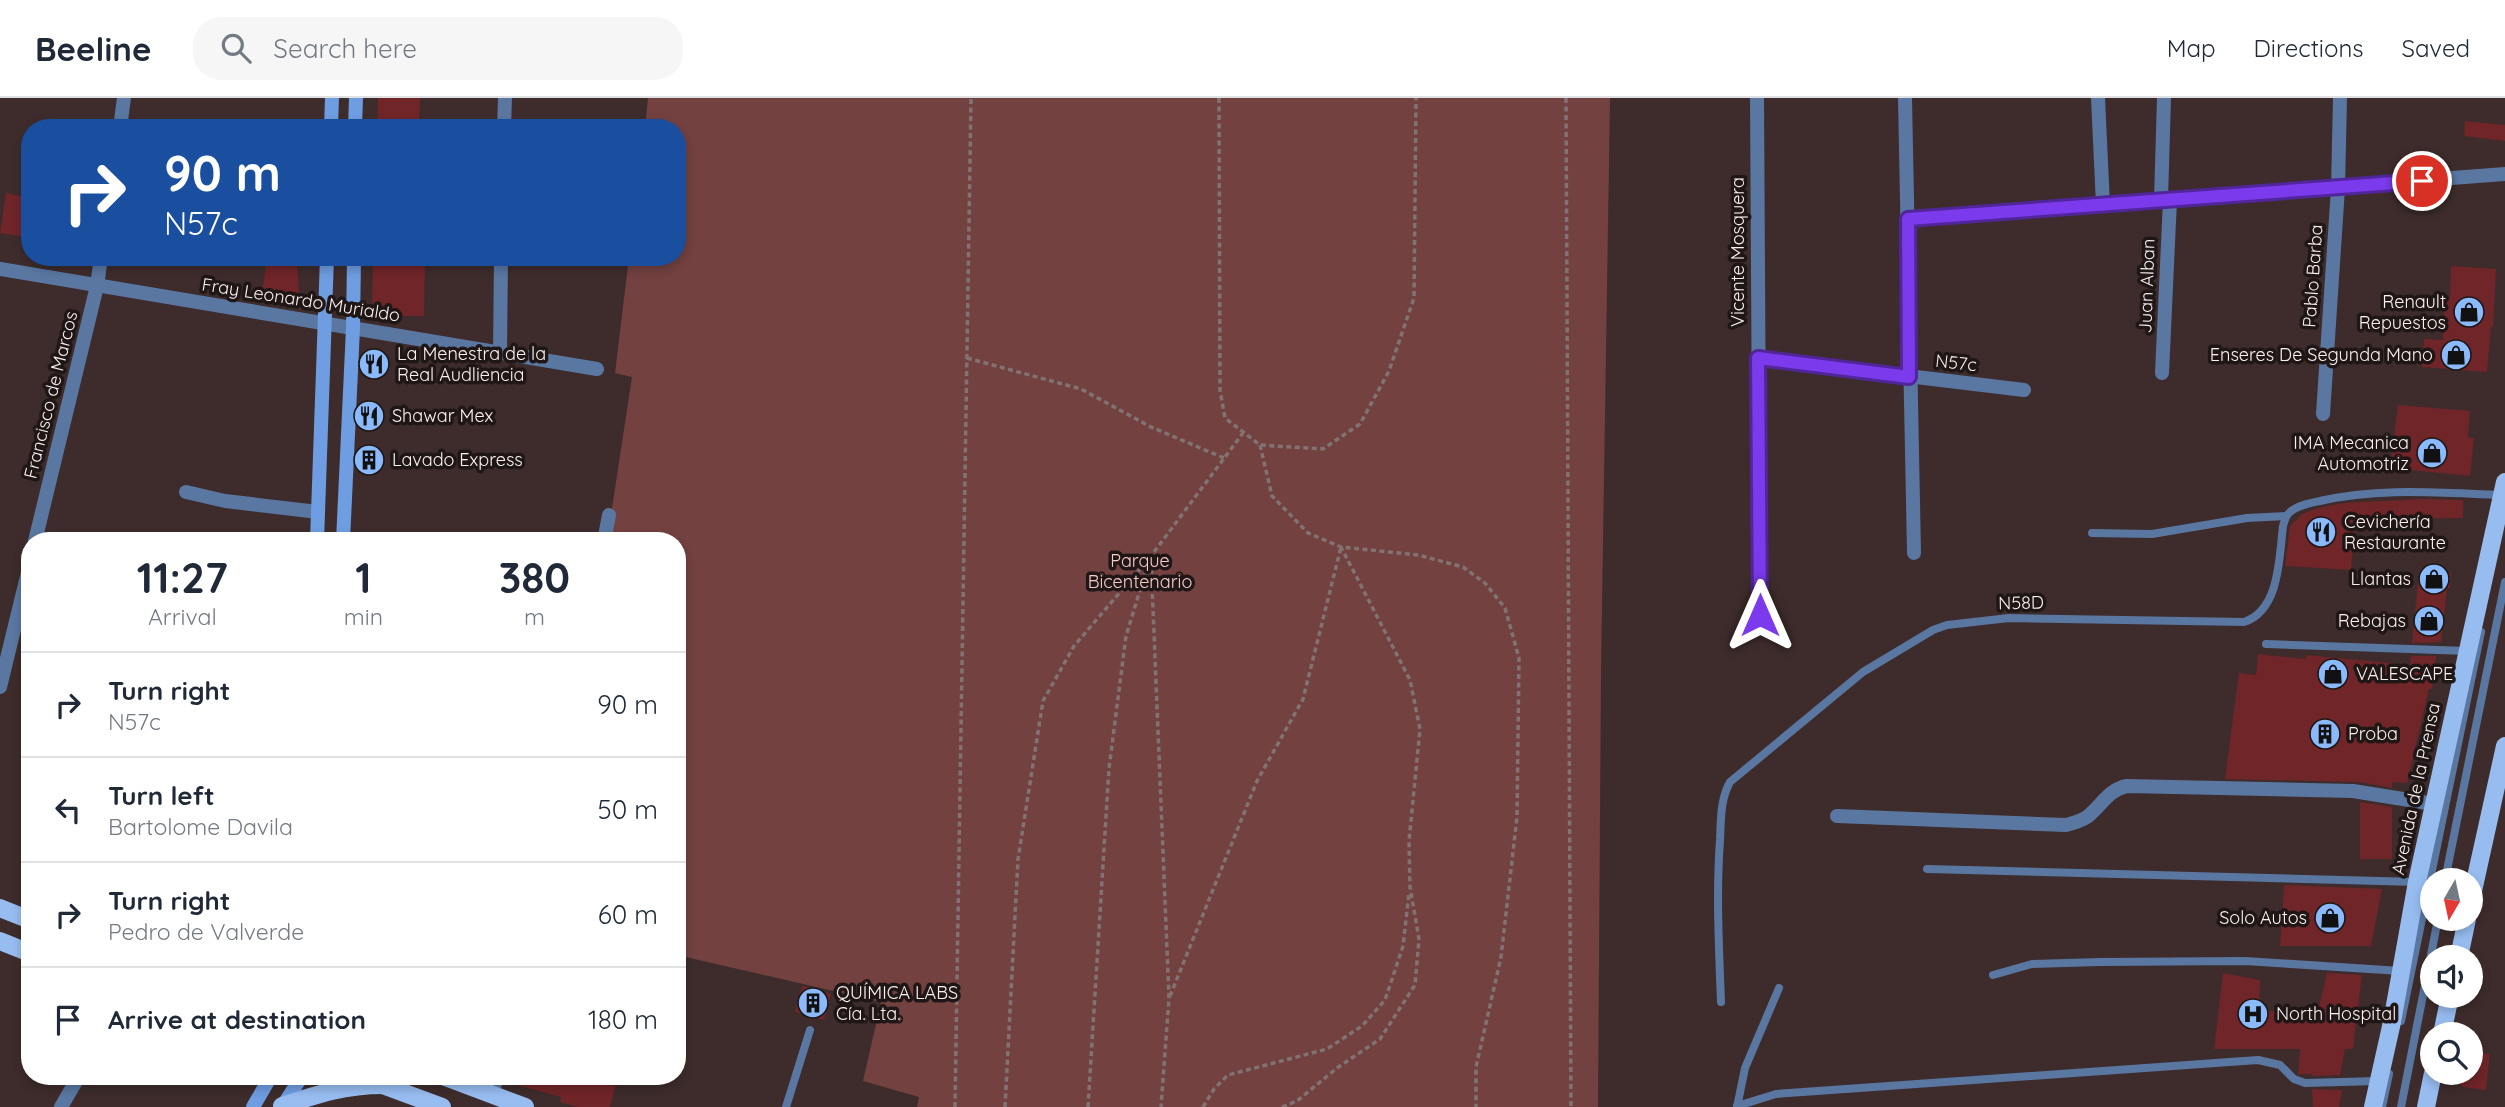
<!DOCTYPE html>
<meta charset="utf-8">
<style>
body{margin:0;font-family:Quicksand,sans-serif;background:#f6f6f7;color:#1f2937;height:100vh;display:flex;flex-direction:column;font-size:26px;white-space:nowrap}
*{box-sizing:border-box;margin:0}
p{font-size:23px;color:#747a83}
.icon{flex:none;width:38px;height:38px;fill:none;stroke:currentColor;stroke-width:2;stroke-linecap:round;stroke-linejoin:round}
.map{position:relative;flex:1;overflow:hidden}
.drawer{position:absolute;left:21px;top:434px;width:665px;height:553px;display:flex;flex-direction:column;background:#fff;border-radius:28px;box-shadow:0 4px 10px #0003}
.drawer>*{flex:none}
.hud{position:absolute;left:21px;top:21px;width:665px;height:147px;border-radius:28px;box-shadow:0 4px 10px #0003;background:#1a4fa0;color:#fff;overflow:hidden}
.needle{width:46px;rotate:189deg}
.controls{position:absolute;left:2420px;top:770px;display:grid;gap:14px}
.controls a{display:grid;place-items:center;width:63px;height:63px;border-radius:50%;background:#fff;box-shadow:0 4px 10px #0003;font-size:35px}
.pin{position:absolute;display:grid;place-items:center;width:60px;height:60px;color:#fff;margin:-30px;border:4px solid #fff;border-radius:50%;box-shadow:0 2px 7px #0007}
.me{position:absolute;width:77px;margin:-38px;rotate:0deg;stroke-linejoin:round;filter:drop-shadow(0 0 5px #0008)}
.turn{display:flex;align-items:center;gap:24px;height:147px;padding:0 28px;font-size:32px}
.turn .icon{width:91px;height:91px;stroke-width:2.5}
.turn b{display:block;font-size:49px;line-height:60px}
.eta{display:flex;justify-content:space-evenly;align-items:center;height:119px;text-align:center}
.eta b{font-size:42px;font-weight:700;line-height:49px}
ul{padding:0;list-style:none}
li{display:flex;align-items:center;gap:21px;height:105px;padding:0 28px;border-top:2px solid #e0e1e3}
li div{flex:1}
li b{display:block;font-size:26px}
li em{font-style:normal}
header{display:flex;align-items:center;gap:42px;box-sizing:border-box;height:98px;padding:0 35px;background:#fff;border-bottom:2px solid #e0e1e3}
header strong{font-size:33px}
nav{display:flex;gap:38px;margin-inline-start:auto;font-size:24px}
.search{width:490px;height:63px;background:#f6f6f7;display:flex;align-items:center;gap:18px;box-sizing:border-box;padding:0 24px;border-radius:28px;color:#747a83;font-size:26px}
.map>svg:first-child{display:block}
.green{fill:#724140}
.building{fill:#702529}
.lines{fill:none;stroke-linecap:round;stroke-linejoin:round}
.path{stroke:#827372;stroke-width:3.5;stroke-dasharray:5 3.5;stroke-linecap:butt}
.service{stroke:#5977a1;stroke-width:8}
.minor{stroke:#5977a1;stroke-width:14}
.secondary{stroke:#6e9de1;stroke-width:14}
.primary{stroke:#97bcf0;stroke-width:18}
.route-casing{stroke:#51269a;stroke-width:18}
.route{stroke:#7c3aed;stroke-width:12}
.labels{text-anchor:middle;stroke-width:7;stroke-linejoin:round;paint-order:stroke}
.street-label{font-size:18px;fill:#fcf0f0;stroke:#1f1716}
.poi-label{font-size:18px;fill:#fcf0f0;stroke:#1f1716;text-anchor:start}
.park-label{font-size:18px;fill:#f9cac8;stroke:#1f1716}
</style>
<header>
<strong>Beeline</strong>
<div class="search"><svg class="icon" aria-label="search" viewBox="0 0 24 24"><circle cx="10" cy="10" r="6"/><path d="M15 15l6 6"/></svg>Search here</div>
<nav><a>Map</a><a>Directions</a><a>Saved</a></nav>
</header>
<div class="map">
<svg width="2505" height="1009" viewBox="0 0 2505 1009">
<rect width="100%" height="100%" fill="#3d2c2b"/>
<!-- green -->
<path class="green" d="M648,0H1610L1601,573L1598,1009H917L919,999L863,983L881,904L677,857V443H607L632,279L615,275L629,159H677V30H645Z"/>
<!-- building -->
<g class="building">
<path d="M378,0H420L419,30H377Z"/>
<path d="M2465,23L2505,27V43L2464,38Z"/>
<path d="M6,95L30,100L27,139L0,135Z"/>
<path d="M267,159H296L300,201L262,195Z"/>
<path d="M373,159H425L424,218H393L381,213L372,205Z"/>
<path d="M2451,168L2496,171L2493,229H2491L2487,274L2422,269L2424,241L2443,242L2445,199H2450Z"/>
<path d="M2398,307L2470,313L2468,339L2474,340L2470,378L2390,370Z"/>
<path d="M2422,401L2463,402V420L2399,421L2400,430L2355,427L2351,472L2285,468L2290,428L2302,416L2318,410L2344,405Z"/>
<path d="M2419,474L2451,475L2450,490H2447L2441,544L2412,545Z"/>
<path d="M2258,556L2306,561V557L2410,567L2411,558H2436L2432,591H2429L2407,685L2392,684V690L2360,684L2225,681L2239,575L2256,577Z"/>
<path d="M2360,704L2392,709V761H2360Z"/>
<path d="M2284,787L2382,791L2371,848H2280Z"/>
<path d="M2223,875L2260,882L2259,911L2316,921L2327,875L2362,877L2353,951H2345L2340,977L2312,978V976H2298L2300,951H2214Z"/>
<path d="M802,888L831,896L824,922L795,914Z"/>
<path d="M2471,954L2490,956L2486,992L2463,989L2446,975H2471Z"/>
<path d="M506,978H589L616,985L610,1009H578L560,1004L561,999L505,984Z"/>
<path d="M2312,991L2342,992L2339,1009H2313Z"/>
</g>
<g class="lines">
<!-- path -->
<g class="path">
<path d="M1219,0L1220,292L1225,320L1260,347L1323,351L1360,326L1389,273L1414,200L1416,0"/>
<path d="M1566,0L1571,1009"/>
<path d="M967,260L1081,291L1151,329L1224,360"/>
<path d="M1260,347L1272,398L1308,435L1341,449L1418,457L1463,469L1485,485L1505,510L1519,560L1517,719L1501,859L1476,969V1009"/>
<path d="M1151,462L1169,900L1161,1009"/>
<path d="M1170,898L1257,683L1303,601L1341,449"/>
<path d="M955,1009L971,0"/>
<path d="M1005,1009L1018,761L1043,603L1074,548L1151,458L1243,335"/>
<path d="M1088,1009L1109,670L1126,538L1150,460"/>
<path d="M1203,1009L1214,991L1228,977L1327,951L1362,928L1385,902L1403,848L1409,795"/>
<path d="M1282,1009L1297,1003L1337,970L1380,941L1415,887L1419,841L1410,789L1409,743L1420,631L1410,582L1341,449"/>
</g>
<!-- service -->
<g class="service">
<path d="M2092,435L2152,436L2247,420L2286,418"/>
<path d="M2266,546L2467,553"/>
<path d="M1927,771L2417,784"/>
<path d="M2445,782L2505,484"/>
<path d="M1993,877L2032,866L2100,864L2245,863L2401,873"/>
<path d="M1721,904C1719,850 1716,796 1720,742C1721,722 1720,702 1730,684L1863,574L1933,532L1947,527L2009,520L2244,524C2280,512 2279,460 2283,428C2285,422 2285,418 2290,414C2298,407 2310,405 2320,403C2380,389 2441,395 2502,397"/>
<path d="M2401,923L2481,534"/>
<path d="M1737,1008L1776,996L2258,962L2280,967L2294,981L2305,985L2378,983"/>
<path d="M786,1009L810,932"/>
<path d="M1737,1009L1745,970L1779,890"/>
<path d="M2382,1009L2389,976"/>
<path d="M2401,1009L2438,821"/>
</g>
<!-- minor -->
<g class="minor">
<path d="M1757,0L1760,517"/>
<path d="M1905,0L1914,455"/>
<path d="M2098,0L2103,107"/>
<path d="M120,30L124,0"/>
<path d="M504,30L505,0"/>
<path d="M2161,102L2164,0"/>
<path d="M1908,121L2505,76"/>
<path d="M0,171L597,271"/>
<path d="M500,254L501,159"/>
<path d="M1758,260L2024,292"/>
<path d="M2162,275L2170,102"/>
<path d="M2323,316L2338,90L2340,0"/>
<path d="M186,394L225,403L318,414"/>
<path d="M35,443L97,188L101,159"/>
<path d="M604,443L609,417"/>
<path d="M0,589L30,466"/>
<path d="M1837,718L2066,727C2074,725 2081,723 2087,719C2101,708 2109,691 2127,688L2353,693L2434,706"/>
<path d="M492,997L497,978"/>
<path d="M61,1009L79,978"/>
</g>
<!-- secondary -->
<g class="secondary">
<path d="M331,30L332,0"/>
<path d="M355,30L356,0"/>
<path d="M317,443L327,159"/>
<path d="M343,443L353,230L354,159"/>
<path d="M253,1009L271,978"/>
<path d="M282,1009L302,978"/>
</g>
<!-- primary -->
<g class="primary">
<path d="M2471,802L2505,648"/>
<path d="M0,810L30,822"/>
<path d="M0,843L30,855"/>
<path d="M2459,859L2467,821"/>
<path d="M2442,936L2450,898"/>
<path d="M443,978L525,1009"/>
<path d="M372,983L442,1009"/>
<path d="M282,1008C318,996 345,987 383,987"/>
<path d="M2373,1009L2392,924L2417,784L2505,384"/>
<path d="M2426,1009L2433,975"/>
</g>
</g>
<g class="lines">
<!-- route casing -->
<g class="route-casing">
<path id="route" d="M1760,517L1758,260L1909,279L1908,121L2422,83"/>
</g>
<!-- route -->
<use href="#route" class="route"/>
</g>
<!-- icons -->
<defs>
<g id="shop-disc" transform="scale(1.575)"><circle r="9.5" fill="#8bbafc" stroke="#1f1716"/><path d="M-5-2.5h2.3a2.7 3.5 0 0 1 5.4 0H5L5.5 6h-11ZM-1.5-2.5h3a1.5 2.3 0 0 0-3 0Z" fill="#111"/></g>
<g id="restaurant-disc" transform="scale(1.575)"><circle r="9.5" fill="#8bbafc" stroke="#1f1716"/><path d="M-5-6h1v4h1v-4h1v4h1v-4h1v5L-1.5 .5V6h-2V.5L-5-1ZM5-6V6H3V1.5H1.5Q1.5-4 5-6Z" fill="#111"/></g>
<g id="building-disc" transform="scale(1.575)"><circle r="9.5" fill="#8bbafc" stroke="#1f1716"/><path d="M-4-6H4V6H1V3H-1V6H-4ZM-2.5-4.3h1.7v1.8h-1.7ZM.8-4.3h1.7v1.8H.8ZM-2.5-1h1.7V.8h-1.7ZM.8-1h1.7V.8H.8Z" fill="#111"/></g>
<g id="hospital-disc" transform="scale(1.575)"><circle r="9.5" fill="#8bbafc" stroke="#1f1716"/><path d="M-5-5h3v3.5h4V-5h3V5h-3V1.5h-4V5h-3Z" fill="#111"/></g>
</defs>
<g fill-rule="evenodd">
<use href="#shop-disc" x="2469" y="214"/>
<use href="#shop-disc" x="2456" y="257"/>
<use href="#restaurant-disc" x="374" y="266"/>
<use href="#restaurant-disc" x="369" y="318"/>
<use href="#shop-disc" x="2432" y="355"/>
<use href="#building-disc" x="369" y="362"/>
<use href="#restaurant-disc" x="2321" y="434"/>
<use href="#shop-disc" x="2434" y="481"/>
<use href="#shop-disc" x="2429" y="523"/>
<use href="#shop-disc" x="2333" y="576"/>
<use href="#building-disc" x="2325" y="636"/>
<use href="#shop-disc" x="2330" y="820"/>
<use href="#building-disc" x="813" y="905"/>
<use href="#hospital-disc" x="2253" y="916"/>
</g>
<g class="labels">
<!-- street labels -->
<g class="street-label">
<text transform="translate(1738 154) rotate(-90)" y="6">Vicente Mosquera</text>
<text transform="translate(2313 178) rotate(-86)" y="6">Pablo Barba</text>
<text transform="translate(2147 188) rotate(-88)" y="6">Juan Alban</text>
<text transform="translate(301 202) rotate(9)" y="6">Fray Leonardo Murialdo</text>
<text transform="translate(1956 265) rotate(6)" y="6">N57c</text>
<text transform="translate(51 297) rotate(-76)" y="6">Francisco de Marcos</text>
<text transform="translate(2021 505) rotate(-1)" y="6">N58D</text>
<text transform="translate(2416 691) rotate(-78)" y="6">Avenida de la Prensa</text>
</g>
<!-- poi labels -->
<g class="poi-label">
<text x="2446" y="210" text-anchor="end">Renault<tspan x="2446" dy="21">Repuestos</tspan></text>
<text x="397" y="262">La Menestra de la<tspan x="397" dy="21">Real Audliencia</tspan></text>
<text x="2433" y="263" text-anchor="end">Enseres De Segunda Mano</text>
<text x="392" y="324">Shawar Mex</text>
<text x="2409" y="351" text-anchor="end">IMA Mecanica<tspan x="2409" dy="21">Automotriz</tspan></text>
<text x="392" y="368">Lavado Express</text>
<text x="2344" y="430">Cevichería<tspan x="2344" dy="21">Restaurante</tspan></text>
<text x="2411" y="487" text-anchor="end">Llantas</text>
<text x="2406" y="529" text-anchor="end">Rebajas</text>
<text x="2356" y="582">VALESCAPE</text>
<text x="2348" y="642">Proba</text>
<text x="2307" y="826" text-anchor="end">Solo Autos</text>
<text x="836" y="901">QUÍMICA LABS<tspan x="836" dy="21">Cía. Lta.</tspan></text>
<text x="2276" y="922">North Hospital</text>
</g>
<!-- park labels -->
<g class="park-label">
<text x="1140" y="469">Parque<tspan x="1140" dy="21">Bicentenario</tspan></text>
</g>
</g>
</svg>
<div class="controls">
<a><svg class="needle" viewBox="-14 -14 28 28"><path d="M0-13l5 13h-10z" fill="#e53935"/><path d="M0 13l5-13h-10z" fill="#747a83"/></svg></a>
<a><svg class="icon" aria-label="sound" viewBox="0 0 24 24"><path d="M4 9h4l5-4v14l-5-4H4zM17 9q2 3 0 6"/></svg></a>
<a><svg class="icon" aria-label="search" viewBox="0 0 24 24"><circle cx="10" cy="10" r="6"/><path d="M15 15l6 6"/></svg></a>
</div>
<div class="pin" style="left:2422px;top:83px;background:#d93025"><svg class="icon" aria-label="arrive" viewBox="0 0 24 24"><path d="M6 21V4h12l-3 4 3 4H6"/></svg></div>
<svg class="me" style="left:1760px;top:517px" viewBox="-20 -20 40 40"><path d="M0-17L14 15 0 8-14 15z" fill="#7c3aed" stroke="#fff" stroke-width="4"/></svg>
<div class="hud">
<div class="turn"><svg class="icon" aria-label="right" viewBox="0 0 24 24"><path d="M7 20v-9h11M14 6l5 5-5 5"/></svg><div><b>90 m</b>N57c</div></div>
</div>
<section class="drawer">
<div class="eta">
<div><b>11:27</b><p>Arrival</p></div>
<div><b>1</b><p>min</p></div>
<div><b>380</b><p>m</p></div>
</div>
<ul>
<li><svg class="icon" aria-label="right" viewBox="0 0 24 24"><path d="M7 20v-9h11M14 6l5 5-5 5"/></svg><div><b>Turn right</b><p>N57c</p></div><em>90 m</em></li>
<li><svg class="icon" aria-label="left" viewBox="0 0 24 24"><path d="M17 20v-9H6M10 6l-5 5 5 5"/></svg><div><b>Turn left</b><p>Bartolome Davila</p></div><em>50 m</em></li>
<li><svg class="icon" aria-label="right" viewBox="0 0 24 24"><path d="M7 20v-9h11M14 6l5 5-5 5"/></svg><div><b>Turn right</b><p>Pedro de Valverde</p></div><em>60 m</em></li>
<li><svg class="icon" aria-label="arrive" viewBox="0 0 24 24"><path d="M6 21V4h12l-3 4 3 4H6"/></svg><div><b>Arrive at destination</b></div><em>180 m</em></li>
</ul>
</section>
</div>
